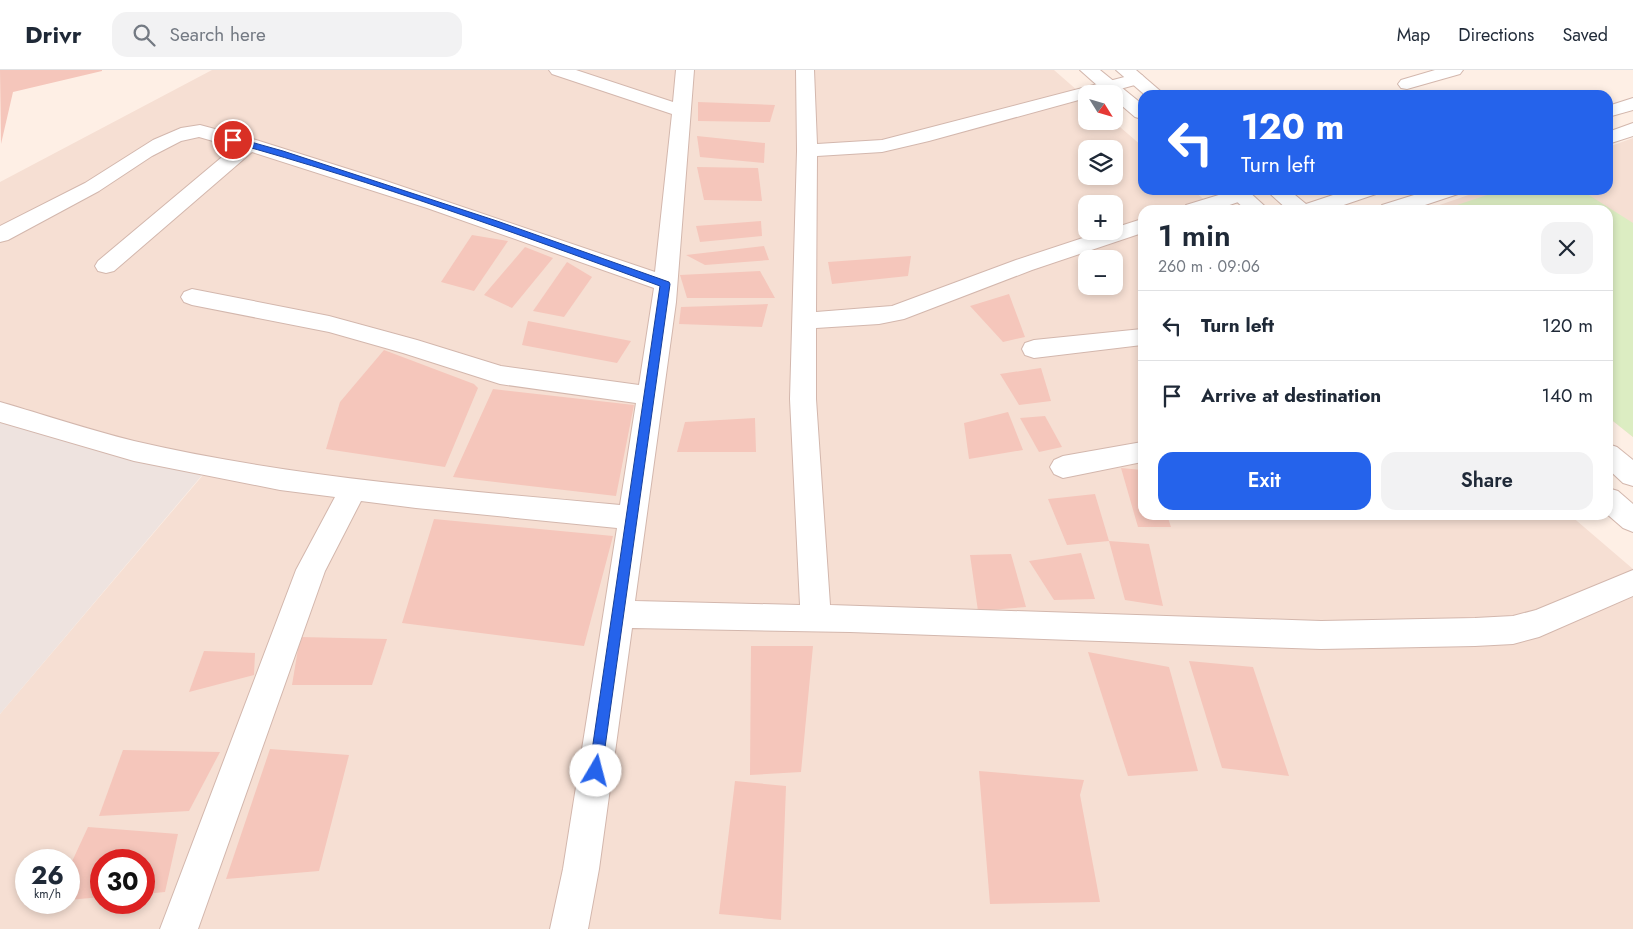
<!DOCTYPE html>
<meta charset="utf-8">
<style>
body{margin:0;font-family:Jost,sans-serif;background:#f2f2f3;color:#1f2937;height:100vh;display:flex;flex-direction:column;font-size:19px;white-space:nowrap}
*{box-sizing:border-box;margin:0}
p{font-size:16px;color:#747a83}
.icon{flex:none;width:28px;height:28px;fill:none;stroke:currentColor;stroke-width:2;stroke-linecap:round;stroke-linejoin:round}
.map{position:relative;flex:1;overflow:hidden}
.details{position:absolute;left:1138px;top:135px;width:475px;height:315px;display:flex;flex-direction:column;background:#fff;border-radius:15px;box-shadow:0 2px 8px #0003}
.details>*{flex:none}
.guide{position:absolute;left:1138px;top:20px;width:475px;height:105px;border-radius:15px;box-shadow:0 2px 8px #0003;background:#2563eb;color:#fff;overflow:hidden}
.needle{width:32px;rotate:127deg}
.controls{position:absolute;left:1078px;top:15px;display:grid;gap:10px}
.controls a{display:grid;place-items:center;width:45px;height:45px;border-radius:10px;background:#fff;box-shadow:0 2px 8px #0003;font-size:25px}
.speed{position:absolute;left:15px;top:779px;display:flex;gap:10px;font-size:25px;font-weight:700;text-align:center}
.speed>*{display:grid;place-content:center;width:65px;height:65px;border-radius:50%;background:#fff;box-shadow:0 2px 8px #0003;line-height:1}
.speed small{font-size:12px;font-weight:400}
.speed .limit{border:8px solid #d22;background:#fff;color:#111}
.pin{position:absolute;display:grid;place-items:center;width:42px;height:42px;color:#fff;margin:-21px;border:2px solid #fff;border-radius:50%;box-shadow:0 1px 5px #0007}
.me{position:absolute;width:55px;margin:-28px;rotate:8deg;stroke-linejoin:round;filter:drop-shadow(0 0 4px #0008)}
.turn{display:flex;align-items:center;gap:18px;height:105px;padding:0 20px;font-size:22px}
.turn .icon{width:65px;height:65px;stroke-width:2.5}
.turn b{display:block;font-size:35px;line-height:42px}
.round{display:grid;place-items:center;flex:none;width:52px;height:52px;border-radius:15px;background:#f2f2f3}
.overview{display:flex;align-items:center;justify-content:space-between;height:85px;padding:0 20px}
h1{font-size:30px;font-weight:600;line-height:38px}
.cta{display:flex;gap:10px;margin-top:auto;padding:10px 20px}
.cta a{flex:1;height:58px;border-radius:15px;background:#2563eb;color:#fff;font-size:20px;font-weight:600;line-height:58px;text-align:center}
.cta a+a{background:#f2f2f3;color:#1f2937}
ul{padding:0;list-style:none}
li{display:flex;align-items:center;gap:15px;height:70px;padding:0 20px;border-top:1px solid #e0e1e3}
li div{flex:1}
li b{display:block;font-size:19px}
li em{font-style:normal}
header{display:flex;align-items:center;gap:30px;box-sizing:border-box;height:70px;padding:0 25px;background:#fff;border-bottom:1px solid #e0e1e3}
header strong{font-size:24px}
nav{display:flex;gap:28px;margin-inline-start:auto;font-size:18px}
.search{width:350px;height:45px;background:#f2f2f3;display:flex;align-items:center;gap:12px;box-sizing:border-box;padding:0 18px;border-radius:15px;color:#747a83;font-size:19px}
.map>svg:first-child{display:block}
.residential{fill:#f6dfd3;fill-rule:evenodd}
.industrial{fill:#eee3df}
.green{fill:#dcedc2}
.building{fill:#f5c6bb}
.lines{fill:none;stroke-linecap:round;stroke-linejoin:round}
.minor-casing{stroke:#d3b7ad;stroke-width:2}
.tertiary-casing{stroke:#d3b7ad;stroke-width:2}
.minor{fill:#fff;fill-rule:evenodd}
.tertiary{fill:#fff;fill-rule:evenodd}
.route{fill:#2563eb;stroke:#184099}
</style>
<header>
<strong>Drivr</strong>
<div class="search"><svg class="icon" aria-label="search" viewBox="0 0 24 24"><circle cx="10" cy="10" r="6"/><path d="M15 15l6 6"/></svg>Search here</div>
<nav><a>Map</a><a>Directions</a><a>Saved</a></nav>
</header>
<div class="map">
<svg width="1633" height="859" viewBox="0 0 1633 859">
<rect width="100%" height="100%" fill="#feefe5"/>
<!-- residential -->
<g class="residential">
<path d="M212,0H1054L1086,28V51H1113L1142,76V120H1193L1216,140H1142V445H1570L1633,499V859H0V644L203,405L0,350V112ZM1086,79H1114V106H1086ZM1086,134H1114V161H1086ZM1086,189H1114V216H1086ZM26,790H69V832H26ZM101,790H144V832H101Z"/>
<path d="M1633,68V367L1608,347V140H1425L1483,120H1608V77Z"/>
</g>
<!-- industrial -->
<path class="industrial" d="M0,350L203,404L0,644Z"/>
<!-- green -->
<path class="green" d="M1502,120H1581L1633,153V367L1608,347V140H1442Z"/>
<!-- building -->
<g class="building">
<path d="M0,0H102V1L13,22L1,74Z"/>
<path d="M698,32L775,35L770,52L698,51Z"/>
<path d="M697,66L765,73L764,93L700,87Z"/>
<path d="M697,97L758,98L762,131L704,130Z"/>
<path d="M761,151L762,166L700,172L696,156Z"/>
<path d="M472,165L508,171L474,221L441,212Z"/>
<path d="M764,176L769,190L705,195L686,185Z"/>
<path d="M525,177L553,188L512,238L484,225Z"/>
<path d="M911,186L908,206L832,214L828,192Z"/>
<path d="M567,192L592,207L564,247L533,241Z"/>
<path d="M760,201L775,228H687L680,205Z"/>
<path d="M1009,224L1025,267L1003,272L970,236Z"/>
<path d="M768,234L762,257L679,254L681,237Z"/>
<path d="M528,251L631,271L617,293L522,275Z"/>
<path d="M384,280L474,314L478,318L445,397L326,379L340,332Z"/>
<path d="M1041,298L1051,331L1019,335L1000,304Z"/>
<path d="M493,319L634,335L616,426L453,407Z"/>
<path d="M1008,342L1023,380L969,389L964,353Z"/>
<path d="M1045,346L1062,377L1039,382L1020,348Z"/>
<path d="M755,348L756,382H677L685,352Z"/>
<path d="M1121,398L1142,400V445H1167L1171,457H1138Z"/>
<path d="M1095,424L1109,471L1149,474L1163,536L1125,530L1109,471L1067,475L1048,429Z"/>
<path d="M434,449L613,466L584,576L402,553Z"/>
<path d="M1081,483L1095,529L1054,530L1029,491Z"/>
<path d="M1011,484L1026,537L978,541L970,485Z"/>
<path d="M300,567L387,569L372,615H292Z"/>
<path d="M751,576H813L801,702L750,705Z"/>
<path d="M204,581L255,583L254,605L189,622Z"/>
<path d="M1088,582L1169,597L1198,701L1128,706Z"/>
<path d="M1189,591L1253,597L1289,706L1222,698Z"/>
<path d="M270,679L349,685L319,801L226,809Z"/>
<path d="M123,680L220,682L189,741L99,746Z"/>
<path d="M979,701L1084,710L1080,725L1100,832L990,834Z"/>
<path d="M735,711L786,716L781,850L719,844Z"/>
<path d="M88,757L178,764L165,822L144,824V790H101V827L69,830V798Z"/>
</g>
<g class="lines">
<!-- minor casing -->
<g class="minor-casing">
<g id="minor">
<path d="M549,0H576L673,32L676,0H694L676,232L635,531L800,535L790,329L797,81L796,0H814L817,74L882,70L1136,4L1142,5L1145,9L1142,13L1102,24H1086V28L929,71L882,82L817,86L816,242L892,236L1016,190L1104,161H1114V158L1142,149V163L1032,200L904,249L879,254L816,258V329L830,535L1321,551L1475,548L1513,546L1536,540L1633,500V526L1539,567L1513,574L1475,576L1321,579L850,562L632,558L599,799L588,859H550L563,799L617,458L416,438L361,431L325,501L198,859H160L296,500L335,427L280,420L134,391L0,352V332C45,345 89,360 134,371C293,408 458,420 620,435L636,333L500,314L403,283L329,262L192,235L184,232L181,227L184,222L192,219L329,246L417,270L501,296L639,315L654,218L427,138L252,82L114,201L106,203L98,201L95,196L98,191L234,77L199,67L181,71L152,86L99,121L8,170L0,172V156L85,113L153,70L181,58L200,55L256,70L383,110L655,202L672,44L552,4Z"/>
<path d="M1435,0H1463L1460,4L1407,19L1401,18L1398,14L1401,10Z"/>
<path d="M1235,120L1247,121L1250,125L1247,129L1215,140H1183L1186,135Z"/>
<path d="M1142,259V275L1034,288L1025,285L1022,279L1025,273L1034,270Z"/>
<path d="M1142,372V392L1063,408L1054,404L1050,397L1054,390L1063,386Z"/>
</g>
</g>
<!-- tertiary casing -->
<g class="tertiary-casing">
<g id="tertiary">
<path d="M1080,0H1100L1142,34V49L1135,47L1114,29V24H1107Z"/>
<path d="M1116,0H1136L1165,25H1145Z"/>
<path d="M1633,28V40L1608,47V36Z"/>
<path d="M1633,53V66L1608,74V62Z"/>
<path d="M1224,120H1247L1269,140H1246Z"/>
<path d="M1266,120H1289L1306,134L1348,120H1379L1376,124L1329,140H1288Z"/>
<path d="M1430,120H1461L1458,124L1410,140H1379L1382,135Z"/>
<path d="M1608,374L1617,377L1633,390V416L1623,413L1608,399Z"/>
<path d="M1608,418L1618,421L1633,434V462L1623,458L1608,445Z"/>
</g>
</g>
<!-- minor -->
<use href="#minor" class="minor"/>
<!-- tertiary -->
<use href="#tertiary" class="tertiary"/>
</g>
<!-- route -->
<path class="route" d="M233,67L283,81L497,151L669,212L670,214L601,706L596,708L591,706L589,701L660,216C518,164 376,112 230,72V68Z"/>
</svg>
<div class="controls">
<a><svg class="needle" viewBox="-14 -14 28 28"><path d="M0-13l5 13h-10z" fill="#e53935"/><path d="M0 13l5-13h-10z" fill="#747a83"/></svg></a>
<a><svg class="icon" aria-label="layers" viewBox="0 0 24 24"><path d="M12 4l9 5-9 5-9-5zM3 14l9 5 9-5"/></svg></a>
<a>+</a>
<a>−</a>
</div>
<div class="speed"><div>26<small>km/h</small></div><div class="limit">30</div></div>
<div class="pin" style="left:233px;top:70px;background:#d93025"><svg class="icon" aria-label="arrive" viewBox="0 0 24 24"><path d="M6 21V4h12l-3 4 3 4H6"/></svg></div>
<svg class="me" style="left:596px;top:701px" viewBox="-20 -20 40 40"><circle r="19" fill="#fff"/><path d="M0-13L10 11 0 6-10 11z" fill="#2563eb"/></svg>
<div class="guide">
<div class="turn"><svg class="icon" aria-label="left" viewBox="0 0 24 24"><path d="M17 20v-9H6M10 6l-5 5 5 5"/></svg><div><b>120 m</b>Turn left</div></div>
</div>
<section class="details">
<div class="overview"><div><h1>1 min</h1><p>260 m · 09:06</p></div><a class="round"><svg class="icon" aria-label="close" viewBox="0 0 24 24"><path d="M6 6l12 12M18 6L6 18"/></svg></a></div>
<ul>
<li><svg class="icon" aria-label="left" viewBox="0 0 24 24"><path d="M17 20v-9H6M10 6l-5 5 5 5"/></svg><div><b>Turn left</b></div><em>120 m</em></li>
<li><svg class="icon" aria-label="arrive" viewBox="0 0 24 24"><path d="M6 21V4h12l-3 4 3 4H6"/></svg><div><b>Arrive at destination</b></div><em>140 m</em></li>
</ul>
<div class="cta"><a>Exit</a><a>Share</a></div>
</section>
</div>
